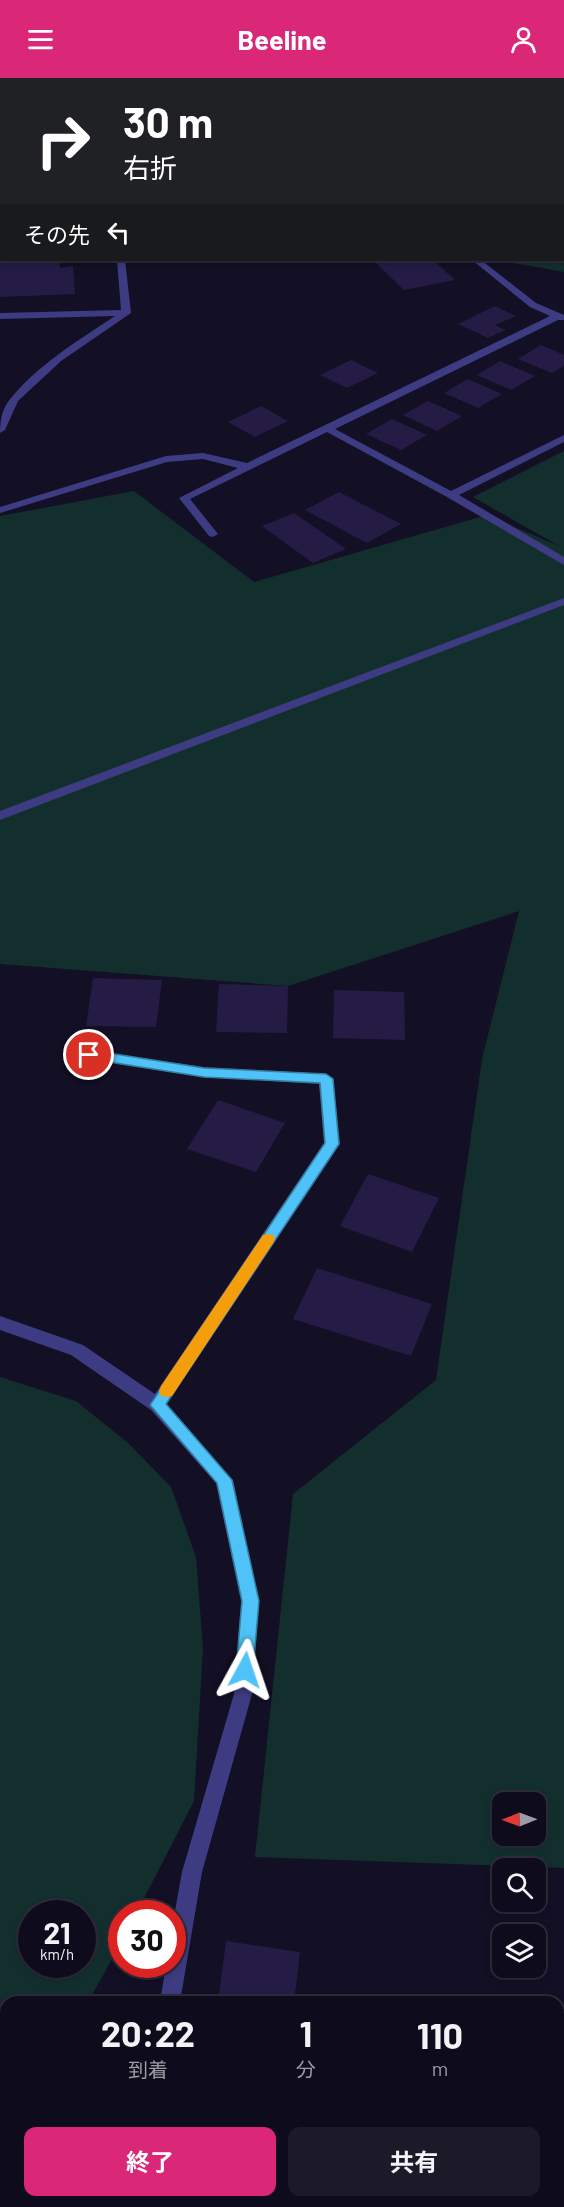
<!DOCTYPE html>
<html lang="ja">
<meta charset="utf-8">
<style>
body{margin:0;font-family:Barlow,"Noto Sans JP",sans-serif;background:#1c1929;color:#f1f3f6;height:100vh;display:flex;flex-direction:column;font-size:22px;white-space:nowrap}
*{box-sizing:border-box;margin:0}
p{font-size:20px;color:#9b9ba3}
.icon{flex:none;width:33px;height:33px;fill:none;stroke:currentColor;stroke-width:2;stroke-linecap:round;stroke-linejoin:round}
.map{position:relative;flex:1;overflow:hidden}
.details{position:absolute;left:0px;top:1918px;width:564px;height:212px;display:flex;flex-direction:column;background:#0e0b1c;border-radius:18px 18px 0 0;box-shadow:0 3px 9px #0003,0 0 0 2px #2e2b3b}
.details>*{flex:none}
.banner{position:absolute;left:0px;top:0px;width:564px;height:183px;box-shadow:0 3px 9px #0003,0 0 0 2px #2e2b3b;background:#202124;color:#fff;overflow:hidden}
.needle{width:39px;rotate:269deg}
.buttons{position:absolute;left:492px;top:1714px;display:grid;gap:12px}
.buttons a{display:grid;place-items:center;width:54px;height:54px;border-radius:12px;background:#0e0b1c;box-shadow:0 3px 9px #0003,0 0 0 2px #2e2b3b;font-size:30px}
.speed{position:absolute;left:18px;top:1822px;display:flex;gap:12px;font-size:30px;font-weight:700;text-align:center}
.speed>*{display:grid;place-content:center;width:78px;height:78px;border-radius:50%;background:#0e0b1c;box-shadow:0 3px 9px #0003,0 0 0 2px #2e2b3b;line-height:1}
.speed small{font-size:15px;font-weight:400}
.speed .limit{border:9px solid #d22;background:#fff;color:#111}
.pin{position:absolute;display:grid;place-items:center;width:51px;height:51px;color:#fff;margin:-26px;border:3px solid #fff;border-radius:50%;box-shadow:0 2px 6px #0007}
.me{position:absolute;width:66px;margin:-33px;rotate:5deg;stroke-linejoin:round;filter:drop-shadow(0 0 4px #0008)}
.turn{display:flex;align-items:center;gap:21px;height:126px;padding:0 24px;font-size:27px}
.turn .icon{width:78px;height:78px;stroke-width:2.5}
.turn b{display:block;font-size:42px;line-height:51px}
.then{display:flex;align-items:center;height:57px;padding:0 24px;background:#0003;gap:12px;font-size:22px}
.eta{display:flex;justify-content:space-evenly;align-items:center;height:102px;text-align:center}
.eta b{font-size:36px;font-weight:700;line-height:42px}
.primary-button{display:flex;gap:12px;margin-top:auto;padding:12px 24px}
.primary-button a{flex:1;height:69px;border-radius:12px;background:#db2777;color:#fff;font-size:24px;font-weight:700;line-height:69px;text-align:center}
.primary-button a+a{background:#1c1929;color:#f1f3f6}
header{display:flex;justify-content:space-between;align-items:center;height:78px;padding:0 24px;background:#db2777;color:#fff;font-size:27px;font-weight:700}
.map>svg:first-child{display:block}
.green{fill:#132f2d;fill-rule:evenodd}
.building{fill:#241c45}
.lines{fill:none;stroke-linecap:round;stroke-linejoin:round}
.minor{fill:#3d3c82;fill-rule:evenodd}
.tertiary{fill:#3d3c82;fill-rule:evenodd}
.route{fill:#4fc3f7;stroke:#337fa1;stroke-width:1.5}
.slow{fill:#f59e0b}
</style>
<header><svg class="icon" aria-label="menu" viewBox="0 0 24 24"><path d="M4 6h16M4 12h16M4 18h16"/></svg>Beeline<svg class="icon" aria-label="person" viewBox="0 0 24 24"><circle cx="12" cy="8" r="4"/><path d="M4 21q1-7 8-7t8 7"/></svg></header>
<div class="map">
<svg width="564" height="2129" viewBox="0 0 564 2129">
<rect width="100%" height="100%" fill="#130f25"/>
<!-- green -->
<g class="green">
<path d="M0,0H538L2,2V122Z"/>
<path d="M563,122L564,194L496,182H562Z"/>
<path d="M564,373V1790L255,1779L293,1416L436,1302L482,981L519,833L288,908L0,886V438L134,413L254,504L487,437L561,469L473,419ZM502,1725H536V1758H502Z"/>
<path d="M0,1299L76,1323L128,1365L171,1409L196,1479L203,1570L194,1723L136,1836H122L121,1865L88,1924H6V2050L0,2060ZM32,1836H82V1887H32Z"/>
</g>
<!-- building -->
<g class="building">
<path d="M0,182H59L60,190L73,188L75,216L0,219Z"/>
<path d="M373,182H433L455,202L404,212Z"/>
<path d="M495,228L516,238L495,247L505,252L488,260L458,246Z"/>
<path d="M541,267L564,277V288L552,295L518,281Z"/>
<path d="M351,282L378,295L347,310L320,297Z"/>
<path d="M500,283L535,298L511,312L477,297Z"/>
<path d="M468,301L502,316L478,330L444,315Z"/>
<path d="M428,323L462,338L437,353L403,337Z"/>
<path d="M261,328L288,343L255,359L228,344Z"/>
<path d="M392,341L427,357L401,372L366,356Z"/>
<path d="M339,414L401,446L367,465L305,432Z"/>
<path d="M294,435L346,471L313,485L262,448Z"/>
<path d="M93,900L162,902L156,949L86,948Z"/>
<path d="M219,906L288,908L287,955L216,954Z"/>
<path d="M334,912L404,914L405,962L333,960Z"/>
<path d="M218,1022L285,1045L256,1094L187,1071Z"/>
<path d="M368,1096L439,1120L412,1174L340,1148Z"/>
<path d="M317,1190L432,1226L411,1278L293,1241Z"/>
<path d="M226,1863L300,1874L294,1924H218Z"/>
</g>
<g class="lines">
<!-- minor -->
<g class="minor">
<rect x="562" y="48" width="2" height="4"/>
<path d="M0,88H2L0,93Z"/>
<rect x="562" y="92" width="2" height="4"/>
<rect x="0" y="144" width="2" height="6"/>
<path d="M117,182H125L131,235L61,283L18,323L5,352L0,355C0,343 2,330 11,320C39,286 79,262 115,238L0,241V235L121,232Z"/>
<path d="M472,182H481L536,225L564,237V242H558L335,351L451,413L564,357V364L459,417L564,479V487L447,419L327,354L190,421L218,456L213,459L209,458L179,420L238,390L203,381L167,384L0,435V429L166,378L203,375L247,385L550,238L530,229Z"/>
<path d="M564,520V527L0,742V733Z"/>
<path d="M89,972L204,989L326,996L333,1001L340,1066L167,1326L233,1402L259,1523L252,1616L202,1794L180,1924H160L166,1887H172V1849L182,1794L234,1616L241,1523L216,1405L151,1332L71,1277L0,1252V1238L83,1267L155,1316L324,1065L319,1006L204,999L84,981L82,977L84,973Z"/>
<path d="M124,2124H146L145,2129H123Z"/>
</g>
<!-- tertiary -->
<path class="tertiary" d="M0,2115L6,2116V2124H24L26,2129H0Z"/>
</g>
<!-- route -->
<path class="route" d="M89,972L204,990L326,996L333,1001L339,1066L166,1326L232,1402L259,1523L253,1592L251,1598L245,1600L239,1598L236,1592L242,1523L217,1405L150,1327L325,1065L320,1005L204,999L84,980L83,977L84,973Z"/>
<!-- slow -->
<path class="slow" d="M268,1156L273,1157L275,1161L273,1165L172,1318L167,1319L161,1318L159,1313L161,1308L263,1157Z"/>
</svg>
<div class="buttons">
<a><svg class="needle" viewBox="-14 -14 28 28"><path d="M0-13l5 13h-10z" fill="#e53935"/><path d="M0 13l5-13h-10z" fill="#9b9ba3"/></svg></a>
<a><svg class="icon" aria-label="search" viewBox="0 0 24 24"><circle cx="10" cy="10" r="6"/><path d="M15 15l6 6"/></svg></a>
<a><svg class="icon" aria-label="layers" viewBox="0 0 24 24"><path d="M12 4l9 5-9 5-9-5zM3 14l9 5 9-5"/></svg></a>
</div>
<div class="speed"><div>21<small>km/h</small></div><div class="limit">30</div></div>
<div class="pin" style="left:89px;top:977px;background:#d93025"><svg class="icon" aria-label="arrive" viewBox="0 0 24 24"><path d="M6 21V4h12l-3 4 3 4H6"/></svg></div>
<svg class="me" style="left:245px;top:1592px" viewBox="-20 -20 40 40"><path d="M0-17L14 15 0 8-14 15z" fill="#4fc3f7" stroke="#fff" stroke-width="4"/></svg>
<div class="banner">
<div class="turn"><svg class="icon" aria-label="right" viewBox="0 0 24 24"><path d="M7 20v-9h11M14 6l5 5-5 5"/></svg><div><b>30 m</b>右折</div></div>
<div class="then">その先<svg class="icon" aria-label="left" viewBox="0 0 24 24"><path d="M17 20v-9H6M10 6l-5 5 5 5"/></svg></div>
</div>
<section class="details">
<div class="eta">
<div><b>20:22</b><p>到着</p></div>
<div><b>1</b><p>分</p></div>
<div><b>110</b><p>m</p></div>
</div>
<div class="primary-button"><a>終了</a><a>共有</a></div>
</section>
</div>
